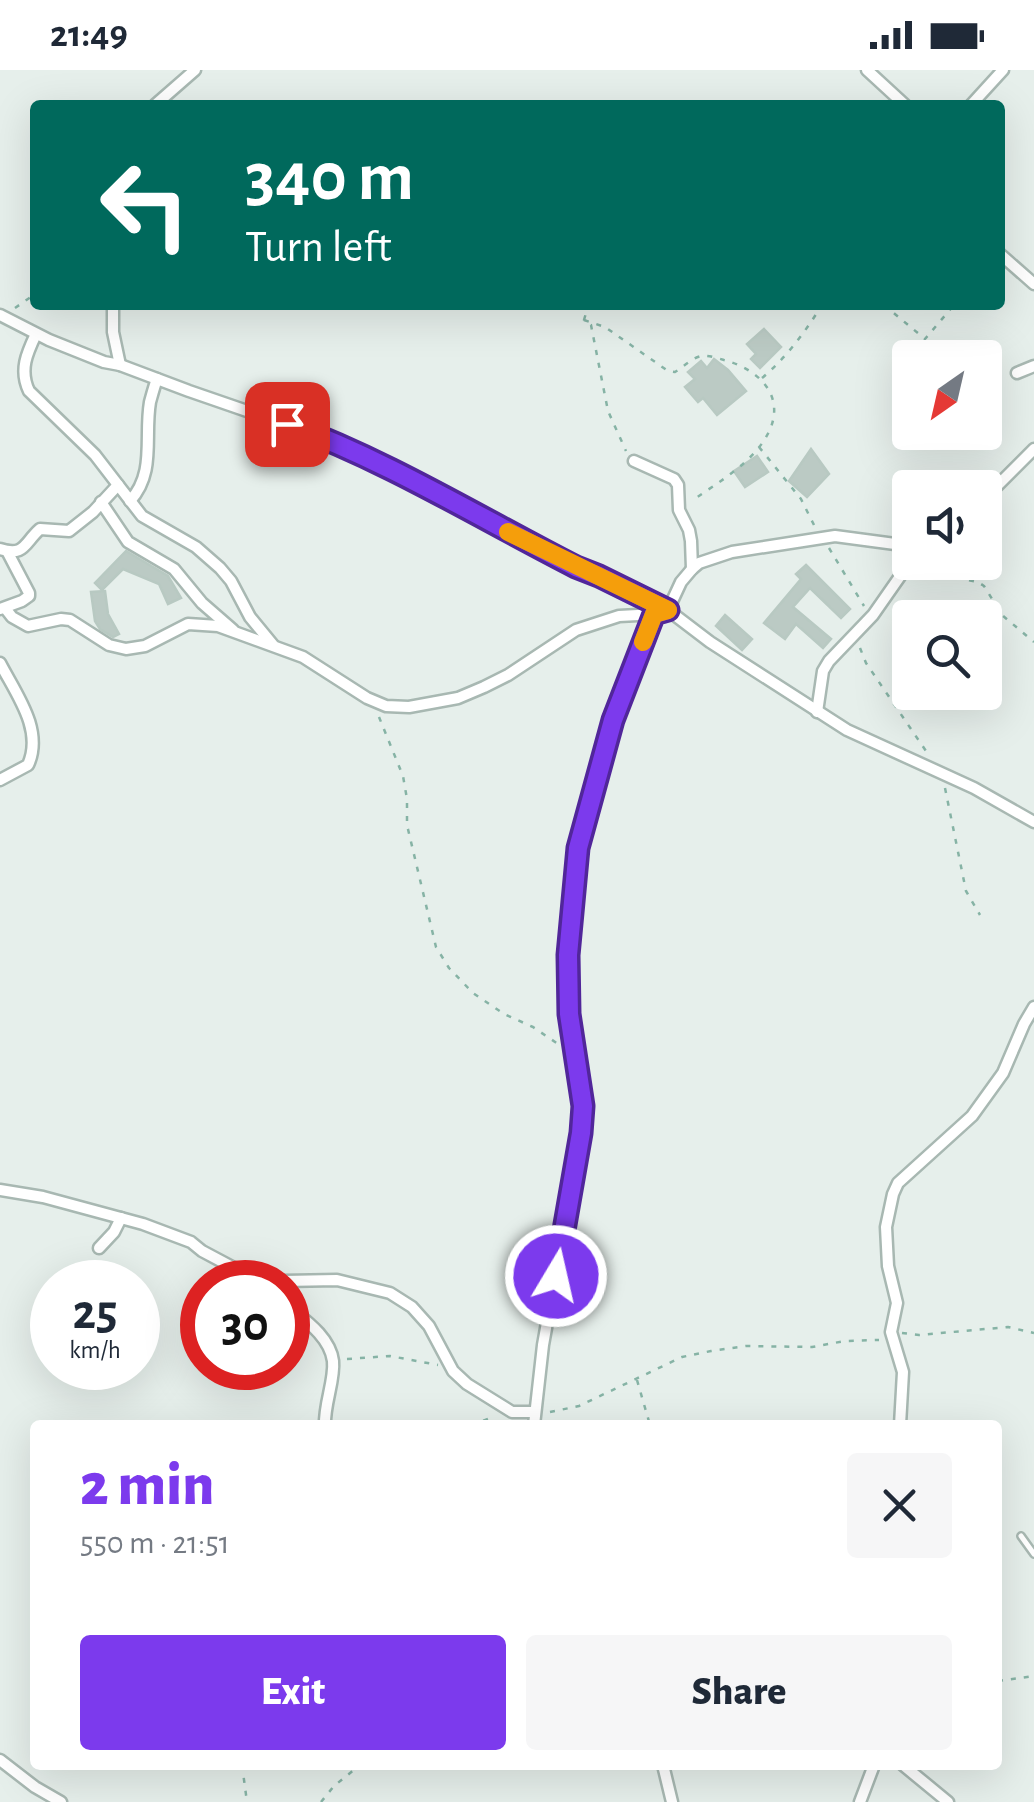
<!DOCTYPE html>
<meta charset="utf-8">
<style>
body{margin:0;font-family:"Alegreya Sans",sans-serif;background:#f6f6f7;color:#1f2937;height:100vh;display:flex;flex-direction:column;font-size:38px;white-space:nowrap}
*{box-sizing:border-box;margin:0}
p{font-size:32px;color:#747a83}
.icon{flex:none;width:55px;height:55px;fill:none;stroke:currentColor;stroke-width:2;stroke-linecap:round;stroke-linejoin:round}
.map{position:relative;flex:1;overflow:hidden}
.panel{position:absolute;left:30px;top:1350px;width:972px;height:350px;display:flex;flex-direction:column;background:#fff;border-radius:10px;box-shadow:0 10px 40px #0002}
.panel>*{flex:none}
.hud{position:absolute;left:30px;top:30px;width:975px;height:210px;border-radius:10px;box-shadow:0 10px 40px #0002;background:#00695c;color:#fff;overflow:hidden}
.needle{width:65px;rotate:214deg}
.fabs{position:absolute;left:892px;top:270px;display:grid;gap:20px}
.fabs a{display:grid;place-items:center;width:110px;height:110px;border-radius:10px;background:#fff;box-shadow:0 10px 40px #0002;font-size:50px}
.speed{position:absolute;left:30px;top:1190px;display:flex;gap:20px;font-size:50px;font-weight:700;text-align:center}
.speed>*{display:grid;place-content:center;width:130px;height:130px;border-radius:50%;background:#fff;box-shadow:0 10px 40px #0002;line-height:1}
.speed small{font-size:25px;font-weight:400}
.speed .limit{border:15px solid #d22;background:#fff;color:#111}
.pin{position:absolute;display:grid;place-items:center;width:85px;height:85px;color:#fff;margin:-42px;border-radius:20px;box-shadow:0 5px 15px #0006}
.me{position:absolute;width:110px;margin:-55px;rotate:9deg;stroke-linejoin:round;filter:drop-shadow(0 0 8px #0008)}
.turn{display:flex;align-items:center;gap:35px;height:210px;padding:0 50px;font-size:45px}
.turn .icon{width:130px;height:130px;stroke-width:2.5}
.turn b{display:block;font-size:70px;line-height:85px}
.round{display:grid;place-items:center;flex:none;width:105px;height:105px;border-radius:10px;background:#f6f6f7}
.overview{display:flex;align-items:center;justify-content:space-between;height:170px;padding:0 50px}
h1{font-size:60px;font-weight:800;line-height:75px;color:#7c3aed}
.button{display:flex;gap:20px;margin-top:auto;padding:20px 50px}
.button a{flex:1;height:115px;border-radius:10px;background:#7c3aed;color:#fff;font-size:40px;font-weight:800;line-height:115px;text-align:center}
.button a+a{background:#f6f6f7;color:#1f2937}
.status{display:flex;justify-content:space-between;align-items:center;height:70px;padding:0 50px;background:#fff;direction:ltr}
.status svg{height:28px;fill:currentColor}
.map>svg:first-child{display:block}
.building{fill:#bbcac4;stroke:#b8c9c2;stroke-width:2.5}
.lines{fill:none;stroke-linecap:round;stroke-linejoin:round}
.lane-casing{stroke:#a8b8b2;stroke-width:10}
.street-casing{stroke:#a8b8b2;stroke-width:15}
.path{stroke:#86b3a5;stroke-width:2.5;stroke-dasharray:5 8;stroke-linecap:butt}
.lane{stroke:#fff;stroke-width:5}
.street{stroke:#fff;stroke-width:10}
.route-casing{stroke:#51269a;stroke-width:25}
.route{stroke:#7c3aed;stroke-width:18}
.slow{stroke:#f59e0b;stroke-width:18}
</style>
<div class="status"><b>21:49</b><svg viewBox="0 0 49 12"><path d="M0 12V9h3v3zM5 12V6h3v6zM10 12V3h3v9zM15 12V0h3v12zM26 1h20v11H26zM47 4h2v5h-2z"/></svg></div>
<div class="map">
<svg width="1034" height="1732" viewBox="0 0 1034 1732">
<rect width="100%" height="100%" fill="#e6efeb"/>
<!-- building -->
<g class="building">
<path d="M764,259L781,277L760,298L751,289L756,284L747,274Z"/>
<path d="M714,289L728,300L746,321L717,345L703,328L698,332L685,317L695,309L688,302L701,291L707,298Z"/>
<path d="M811,379L829,404L807,427L789,411Z"/>
<path d="M757,386L768,402L745,417L734,401Z"/>
<path d="M126,481L168,506L181,528L168,534L159,514L123,499L102,520L95,513Z"/>
<path d="M806,495L850,539L841,548L810,518L793,537L831,569L823,578L796,554L785,569L764,553L801,509L796,504Z"/>
<path d="M105,521L108,544L119,564L113,567L100,559L95,551L91,522Z"/>
<path d="M725,545L752,569L742,580L716,556Z"/>
</g>
<g class="lines">
<!-- lane casing -->
<g class="lane-casing">
<path id="lane" d="M1021,1466L1034,1484"/>
</g>
<!-- street casing -->
<g class="street-casing">
<g id="street">
<path d="M867,0L905,35"/>
<path d="M155,35L195,0"/>
<path d="M971,35L1003,0"/>
<path d="M1000,184L1034,214"/>
<path d="M113,235V262L120,295"/>
<path d="M0,245L49,270L104,292L120,295L189,321L328,369L410,408L576,497L599,506L668,540L710,572L847,660L974,718L1034,752"/>
<path d="M36,264C27,283 19,300 29,321L95,385L142,446L196,477L220,498L231,511L250,547L273,575"/>
<path d="M1017,303L1034,296"/>
<path d="M634,391L674,409L678,415L679,440L689,460L691,471L692,499"/>
<path d="M985,428L1034,379"/>
<path d="M130,431C156,403 144,367 150,332C152,325 154,317 157,309"/>
<path d="M101,432L128,472L174,499L202,533L233,560"/>
<path d="M0,479C25,487 24,473 40,459L69,461L93,442L118,415"/>
<path d="M5,538L12,547L28,556L61,549L70,550L109,575L126,579L145,576L188,554L218,556L303,587L367,628L386,636L409,637L458,628L484,617L508,605L576,560L619,546L657,544"/>
<path d="M0,539L22,531L29,526V523L7,481"/>
<path d="M0,593C16,624 44,660 28,695L0,710"/>
<path d="M817,642L823,601L829,591L873,545L910,492"/>
<path d="M0,1120L43,1127L143,1154L191,1172L202,1181L234,1198L266,1208L284,1211L337,1210L390,1223L412,1237L429,1256L453,1301L467,1314L512,1342H534"/>
<path d="M99,1178L114,1162L121,1148"/>
<path d="M288,1236C305,1250 330,1267 333,1291C335,1310 324,1334 325,1355"/>
<path d="M534,1355L543,1275L581,1063L583,1036L569,944L568,885L578,778L613,650L654,544L668,540L681,512L692,499L699,493L732,482L835,466L910,476"/>
<path d="M900,1355L903,1302L891,1262L897,1233L888,1196L886,1157L893,1124L898,1113L972,1046L1003,1003L1024,954L1034,937"/>
<path d="M0,1690L35,1717L61,1732"/>
<path d="M663,1695L672,1732"/>
<path d="M903,1695L948,1732"/>
<path d="M860,1732L874,1695"/>
</g>
</g>
<!-- path -->
<g class="path">
<path d="M579,235L586,243L584,250L591,255L608,341L626,381"/>
<path d="M884,235L925,269L954,235"/>
<path d="M15,238L35,224"/>
<path d="M584,250L605,257L668,301L675,302C683,297 692,288 701,286C708,285 717,288 724,290C755,298 784,322 771,357C758,390 720,411 693,430"/>
<path d="M762,308C787,287 805,262 822,235"/>
<path d="M759,377L801,429L814,455"/>
<path d="M829,478L864,536"/>
<path d="M936,492L953,507L978,512L984,516L1002,545L1034,572"/>
<path d="M860,578L866,593L926,681"/>
<path d="M379,647L403,706L407,729V755L436,877L449,898L473,923L504,944L533,957L561,976"/>
<path d="M945,718L966,821L980,845"/>
<path d="M902,1263L919,1265L1008,1257L1034,1263"/>
<path d="M347,1289L390,1286L438,1295"/>
<path d="M637,1310L650,1355"/>
<path d="M550,1342L579,1336L682,1287L711,1281L746,1276L812,1277L845,1271L879,1270"/>
<path d="M471,1355L493,1347"/>
<path d="M998,1611L1034,1606"/>
<path d="M242,1695L247,1732"/>
<path d="M321,1732L334,1716L360,1695"/>
</g>
<!-- lane -->
<use href="#lane" class="lane"/>
<!-- street -->
<use href="#street" class="street"/>
</g>
<g class="lines">
<!-- route casing -->
<g class="route-casing">
<path id="route" d="M287,354C388,391 480,448 576,497L599,506L668,540L654,544L613,650L578,778L568,885L569,944L583,1036L581,1063L556,1206"/>
</g>
<!-- route -->
<use href="#route" class="route"/>
<!-- slow -->
<path class="slow" d="M508,462L668,540L654,544L643,572"/>
</g>
</svg>
<div class="fabs">
<a><svg class="needle" viewBox="-14 -14 28 28"><path d="M0-13l5 13h-10z" fill="#e53935"/><path d="M0 13l5-13h-10z" fill="#747a83"/></svg></a>
<a><svg class="icon" aria-label="sound" viewBox="0 0 24 24"><path d="M4 9h4l5-4v14l-5-4H4zM17 9q2 3 0 6"/></svg></a>
<a><svg class="icon" aria-label="search" viewBox="0 0 24 24"><circle cx="10" cy="10" r="6"/><path d="M15 15l6 6"/></svg></a>
</div>
<div class="speed"><div>25<small>km/h</small></div><div class="limit">30</div></div>
<div class="pin" style="left:287px;top:354px;background:#d93025"><svg class="icon" aria-label="arrive" viewBox="0 0 24 24"><path d="M6 21V4h12l-3 4 3 4H6"/></svg></div>
<svg class="me" style="left:556px;top:1206px" viewBox="-20 -20 40 40"><circle r="17" fill="#7c3aed" stroke="#fff" stroke-width="3"/><path d="M0-11L8 9 0 5-8 9z" fill="#fff"/></svg>
<div class="hud">
<div class="turn"><svg class="icon" aria-label="left" viewBox="0 0 24 24"><path d="M17 20v-9H6M10 6l-5 5 5 5"/></svg><div><b>340 m</b>Turn left</div></div>
</div>
<section class="panel">
<div class="overview"><div><h1>2 min</h1><p>550 m · 21:51</p></div><a class="round"><svg class="icon" aria-label="close" viewBox="0 0 24 24"><path d="M6 6l12 12M18 6L6 18"/></svg></a></div>
<div class="button"><a>Exit</a><a>Share</a></div>
</section>
</div>
